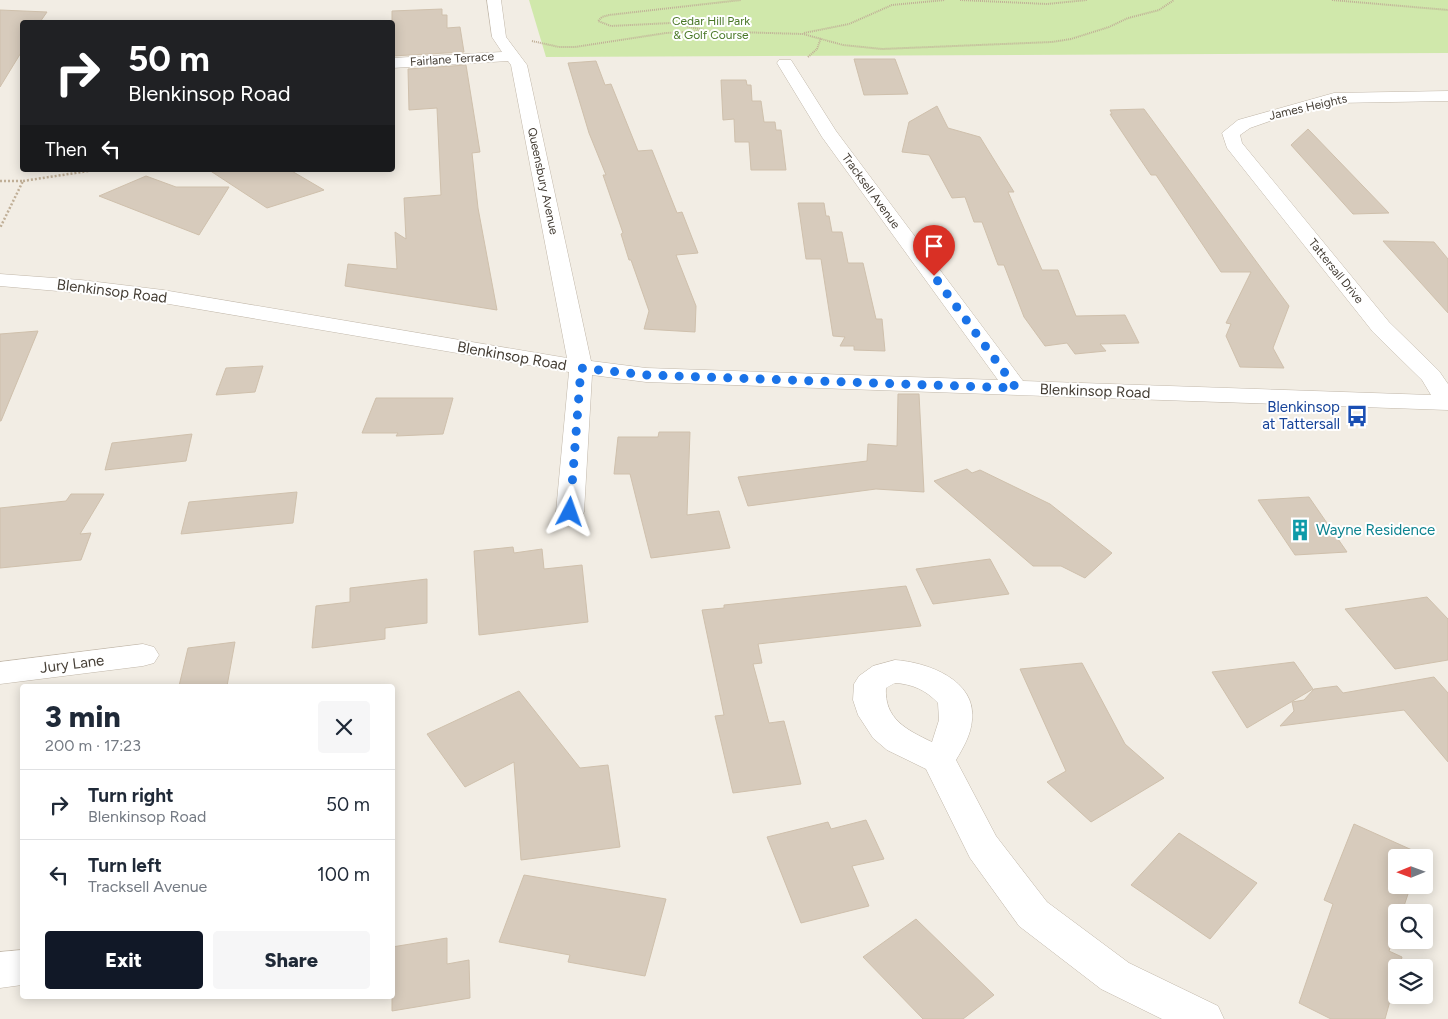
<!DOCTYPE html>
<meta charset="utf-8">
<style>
body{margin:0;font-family:Figtree,sans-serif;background:#f6f6f7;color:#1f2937;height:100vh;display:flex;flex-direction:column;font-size:19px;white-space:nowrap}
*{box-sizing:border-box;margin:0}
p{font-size:16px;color:#747a83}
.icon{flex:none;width:28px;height:28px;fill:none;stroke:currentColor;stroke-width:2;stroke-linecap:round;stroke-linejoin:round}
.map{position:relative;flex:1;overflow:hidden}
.side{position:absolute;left:20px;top:684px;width:375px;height:315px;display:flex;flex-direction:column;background:#fff;border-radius:5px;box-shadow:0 2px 12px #0003}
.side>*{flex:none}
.top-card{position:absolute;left:20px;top:20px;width:375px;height:152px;border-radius:5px;box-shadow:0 2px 12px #0003;background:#202124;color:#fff;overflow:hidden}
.needle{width:32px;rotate:269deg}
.tools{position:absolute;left:1388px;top:849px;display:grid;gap:10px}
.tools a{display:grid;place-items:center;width:45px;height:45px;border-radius:5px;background:#fff;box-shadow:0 2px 12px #0003;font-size:25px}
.pin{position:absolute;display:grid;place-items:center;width:42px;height:42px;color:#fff;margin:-51px -21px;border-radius:50% 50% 50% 0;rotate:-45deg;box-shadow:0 0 5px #0007}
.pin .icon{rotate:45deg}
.me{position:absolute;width:55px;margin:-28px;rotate:4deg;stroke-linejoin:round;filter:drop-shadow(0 0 4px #0008)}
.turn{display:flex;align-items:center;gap:18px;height:105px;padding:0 25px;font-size:22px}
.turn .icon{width:65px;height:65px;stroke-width:2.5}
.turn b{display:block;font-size:35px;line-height:42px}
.then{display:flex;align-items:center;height:48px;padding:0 25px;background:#0003;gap:10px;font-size:19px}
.round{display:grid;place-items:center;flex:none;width:52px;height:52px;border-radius:5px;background:#f6f6f7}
.summary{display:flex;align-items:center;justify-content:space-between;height:85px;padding:0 25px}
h1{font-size:30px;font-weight:800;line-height:38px}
.button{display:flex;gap:10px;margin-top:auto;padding:10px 25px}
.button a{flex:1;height:58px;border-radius:5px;background:#111827;color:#fff;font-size:20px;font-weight:800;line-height:58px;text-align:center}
.button a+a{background:#f6f6f7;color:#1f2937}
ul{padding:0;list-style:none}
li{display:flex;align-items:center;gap:15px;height:70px;padding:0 25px;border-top:1px solid #e0e1e3}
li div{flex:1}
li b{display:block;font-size:19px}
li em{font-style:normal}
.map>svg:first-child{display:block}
.green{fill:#d0e8ab}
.building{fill:#d7cbbc;stroke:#cfc0ac}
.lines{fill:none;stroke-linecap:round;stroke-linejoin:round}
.minor-casing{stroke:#c1b7a9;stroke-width:1}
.path-far1{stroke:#c0af97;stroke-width:2;stroke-dasharray:1 1;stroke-linecap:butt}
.path{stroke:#c0af97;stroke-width:2.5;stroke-dasharray:2 2;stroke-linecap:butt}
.minor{fill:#fff;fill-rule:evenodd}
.route{stroke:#1a73e8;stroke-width:9;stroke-dasharray:0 16.2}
.labels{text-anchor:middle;stroke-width:4;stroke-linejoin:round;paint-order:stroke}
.far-park-label{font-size:12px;fill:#497727;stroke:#fff}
.far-street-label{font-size:12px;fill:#443d34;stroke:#fff}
.street-label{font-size:15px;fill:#443d34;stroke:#fff}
.transit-label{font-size:15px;fill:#164399;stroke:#fff;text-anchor:end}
.culture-label{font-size:15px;fill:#0d838f;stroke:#fff;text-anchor:start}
</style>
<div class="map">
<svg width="1448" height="1019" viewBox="0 0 1448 1019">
<rect width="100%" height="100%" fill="#f2ede4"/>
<!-- green -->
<path class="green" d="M529,0H1448V53L546,57Z"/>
<!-- building -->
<g class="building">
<path d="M442,9V15H447V28L460,27L464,52L392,56V11Z"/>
<path d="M0,10L47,12L40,22H22V51L0,87Z"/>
<path d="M854,59H895L908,94L864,95Z"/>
<path d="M596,61L605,85L611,84L638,151L652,150L677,213L682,212L698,253L676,255L696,306L695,332L644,329L649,311L631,260H629L621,234L623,233L603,175H606L589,133L568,63Z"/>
<path d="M466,65L480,152L472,153L478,208L497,310L345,286L348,264L397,269L395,232L406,239L404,198L441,195L437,108L409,110L408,69Z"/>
<path d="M721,80H746L747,85H751L752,101H761L764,122H775L776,130H781L786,170H751L749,142H735L734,119L723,120Z"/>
<path d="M937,106L948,128L980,137L1014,192H1008L1042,270H1058L1076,316L1125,315L1139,343L1100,344L1106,351L1075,354L1067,343L1045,346L1024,317L1004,265H998L982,222H974L965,197L952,198L929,155L902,152L909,122Z"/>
<path d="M1144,109L1289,306L1273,348L1284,368L1240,367L1226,336L1231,324L1226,323L1251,272H1221L1156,175H1151L1136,153L1110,114H1112L1110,110Z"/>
<path d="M1308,129L1389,213L1353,214L1291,145Z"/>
<path d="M209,170H290L324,190L267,208Z"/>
<path d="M146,176L176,187H229L199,235L99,196Z"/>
<path d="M798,203H824L826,216H829L832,232H842L848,263H863L876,319H882L885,351L854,350V346H840L845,337L833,336L821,259H806Z"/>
<path d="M1383,241L1434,242L1448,259V313Z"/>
<path d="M38,331L1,421H0V334Z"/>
<path d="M263,366L255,392L216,395L226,368Z"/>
<path d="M898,394H919L924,492L876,489L748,506L738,477L867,461L868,444L897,446Z"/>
<path d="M376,398H453L443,434L396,436L398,433H362Z"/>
<path d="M659,432H690L687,515L719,511L730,548L651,558L630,474H614L618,437H658Z"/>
<path d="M192,434L186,461L105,470L112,443Z"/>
<path d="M967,469L972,473L980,470L1050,504L1112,553L1085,578L1061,566H1033L934,481Z"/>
<path d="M297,492L293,523L181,534L189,502Z"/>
<path d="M71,494H104L80,534L91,533L81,560L0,568V508L66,501Z"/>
<path d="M1309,497L1347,552L1295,555L1258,500Z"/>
<path d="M513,547L514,553L542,549L544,569L582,565L588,622L479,635L474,551Z"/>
<path d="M990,559L1009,594L933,604L916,569Z"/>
<path d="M427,579V623L385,628V639L312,648L316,606L350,602V588Z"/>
<path d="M906,586L921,626L758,644L762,663L753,664L769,723L784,721L801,784L733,793L715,716L724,715L702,610L724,608V605Z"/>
<path d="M1427,597L1448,619V660L1395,669L1345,609Z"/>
<path d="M235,642L227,686H179L188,648Z"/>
<path d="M1294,662L1313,689L1247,728L1212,672Z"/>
<path d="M1082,663L1125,744L1164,778L1091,822L1047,782L1066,771L1020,669Z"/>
<path d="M1434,677L1448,693V762L1404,710L1280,726L1294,711L1292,702L1304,700L1314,689L1337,686L1343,693Z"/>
<path d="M519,691L580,768L608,765L620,847L521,860L514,762L465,787L427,734Z"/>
<path d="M866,820L884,859L852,866L869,906L801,923L767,837L828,822L831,829Z"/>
<path d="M1354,824L1421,854L1420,858H1396V885H1411L1402,912H1396V929L1389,951L1402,957L1399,968H1396V979L1385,1019H1331L1299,1003L1333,904L1324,900Z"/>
<path d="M1179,833L1257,883L1210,939L1131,885Z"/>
<path d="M524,875L666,899L645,976L568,962L570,955L499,942Z"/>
<path d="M916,919L994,995L963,1019H923L863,957Z"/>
<path d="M447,938V964L469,960L470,998L392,1011V947Z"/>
</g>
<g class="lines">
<!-- minor casing -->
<g class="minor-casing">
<g id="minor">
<path d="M487,0H501L506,37L527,65L591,361L646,368L998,380L822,137L777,63L779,60H791L836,131L1023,381L1431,395L1422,380L1373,332L1227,148L1222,133L1238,120L1334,93L1448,91V101L1335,103L1273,120L1250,128L1240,135L1242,143L1389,322L1439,371L1448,384V410L646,382L592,375L584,512L580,518L570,521L560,518L556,512L569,372L163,303L81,293L0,286V274L81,280L163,290L567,358L511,65L508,61L392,68V58L502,52L492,37Z"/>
<path d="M143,644L154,647L159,655L154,663L143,666L0,684V662Z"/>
<path d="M895,660C927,662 977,680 972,720C971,735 963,748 956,760L996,836L1047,902L1129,963L1218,1006L1224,1019H1162L1101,989L1019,926L970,858L926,769L887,750L873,738L858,715L853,700L854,684L859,676L873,666ZM895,683C912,684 926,690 938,703L939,720L932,742C907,730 884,719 886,688Z"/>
<path d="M22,950V985L0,988V952Z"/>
</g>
</g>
<!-- path-far1 -->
<g class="path-far1">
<path d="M960,0L1047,4L1087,0"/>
<path d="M1332,0L1448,10"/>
<path d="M704,30L671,23L611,26L598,21L602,17L609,15L741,0"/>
<path d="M804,33L849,24L892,5L945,0"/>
<path d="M532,41L559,47H575L666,33L702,31L803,34L843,45L882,49L1052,42L1071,39L1109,27L1128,18L1159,10L1174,0"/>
<path d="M808,57L817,49L821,38"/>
</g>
<!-- path -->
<g class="path">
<path d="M0,181H23L0,228"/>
<path d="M23,181L95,170"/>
</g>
<!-- minor -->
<use href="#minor" class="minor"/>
</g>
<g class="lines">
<!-- route -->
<path class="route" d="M570,512L581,368L646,375L1016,388L934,276"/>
</g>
<!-- icons -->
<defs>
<g id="bus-bare" transform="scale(1.725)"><path d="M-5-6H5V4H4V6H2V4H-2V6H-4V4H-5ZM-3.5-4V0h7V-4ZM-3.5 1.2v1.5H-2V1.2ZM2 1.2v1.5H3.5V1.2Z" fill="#1a4fb4" stroke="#fff" stroke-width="2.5" paint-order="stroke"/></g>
<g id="building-bare" transform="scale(1.725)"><path d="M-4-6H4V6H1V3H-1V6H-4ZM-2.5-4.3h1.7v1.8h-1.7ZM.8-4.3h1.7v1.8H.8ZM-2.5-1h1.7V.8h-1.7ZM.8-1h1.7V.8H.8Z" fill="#0f9aa8" stroke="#fff" stroke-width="2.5" paint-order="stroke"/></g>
</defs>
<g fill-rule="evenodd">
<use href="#bus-bare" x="1357" y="416"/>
<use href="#building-bare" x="1300" y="530"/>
</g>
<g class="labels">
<!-- far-park labels -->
<g class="far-park-label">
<text x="711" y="25">Cedar Hill Park<tspan x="711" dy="14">&amp; Golf Course</tspan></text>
</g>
<!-- far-street labels -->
<g class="far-street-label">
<text transform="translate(452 59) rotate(-4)" y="4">Fairlane Terrace</text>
<text transform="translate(1308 107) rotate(-13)" y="4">James Heights</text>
<text transform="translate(543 181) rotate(78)" y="4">Queensbury Avenue</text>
<text transform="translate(871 191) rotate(54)" y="4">Tracksell Avenue</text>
<text transform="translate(1336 271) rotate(51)" y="4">Tattersall Drive</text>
</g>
<!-- street labels -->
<g class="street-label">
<text transform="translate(112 291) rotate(7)" y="5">Blenkinsop Road</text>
<text transform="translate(512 356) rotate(10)" y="5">Blenkinsop Road</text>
<text transform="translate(1095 391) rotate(2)" y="5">Blenkinsop Road</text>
<text transform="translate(72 664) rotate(-7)" y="5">Jury Lane</text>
</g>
<!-- transit labels -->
<g class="transit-label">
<text x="1340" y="412">Blenkinsop<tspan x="1340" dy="17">at Tattersall</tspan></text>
</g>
<!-- culture labels -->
<g class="culture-label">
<text x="1316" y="535">Wayne Residence</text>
</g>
</g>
</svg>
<div class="tools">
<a><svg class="needle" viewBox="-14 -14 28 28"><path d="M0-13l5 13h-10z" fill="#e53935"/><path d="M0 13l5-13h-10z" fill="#747a83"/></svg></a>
<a><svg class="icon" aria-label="search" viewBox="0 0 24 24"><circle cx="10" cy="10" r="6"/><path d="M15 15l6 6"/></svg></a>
<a><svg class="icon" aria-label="layers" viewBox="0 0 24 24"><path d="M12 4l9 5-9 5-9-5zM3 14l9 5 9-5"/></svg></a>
</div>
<div class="pin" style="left:934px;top:276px;background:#d93025"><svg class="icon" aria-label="arrive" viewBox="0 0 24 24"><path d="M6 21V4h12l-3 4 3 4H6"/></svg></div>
<svg class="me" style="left:570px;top:512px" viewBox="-20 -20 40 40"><path d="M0-17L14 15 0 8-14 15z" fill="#1a73e8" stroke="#fff" stroke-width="4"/></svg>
<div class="top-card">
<div class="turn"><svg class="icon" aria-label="right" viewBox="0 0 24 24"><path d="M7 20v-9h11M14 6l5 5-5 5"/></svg><div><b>50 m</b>Blenkinsop Road</div></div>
<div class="then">Then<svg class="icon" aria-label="left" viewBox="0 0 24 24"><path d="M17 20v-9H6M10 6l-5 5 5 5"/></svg></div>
</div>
<section class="side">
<div class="summary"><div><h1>3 min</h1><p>200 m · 17:23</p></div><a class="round"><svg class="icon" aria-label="close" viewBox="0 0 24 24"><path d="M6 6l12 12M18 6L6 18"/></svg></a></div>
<ul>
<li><svg class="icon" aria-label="right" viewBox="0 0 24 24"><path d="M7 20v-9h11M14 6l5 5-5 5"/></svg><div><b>Turn right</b><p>Blenkinsop Road</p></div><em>50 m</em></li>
<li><svg class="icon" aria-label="left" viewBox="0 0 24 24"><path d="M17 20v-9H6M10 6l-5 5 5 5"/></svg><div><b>Turn left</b><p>Tracksell Avenue</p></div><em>100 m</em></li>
</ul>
<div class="button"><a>Exit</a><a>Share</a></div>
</section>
</div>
